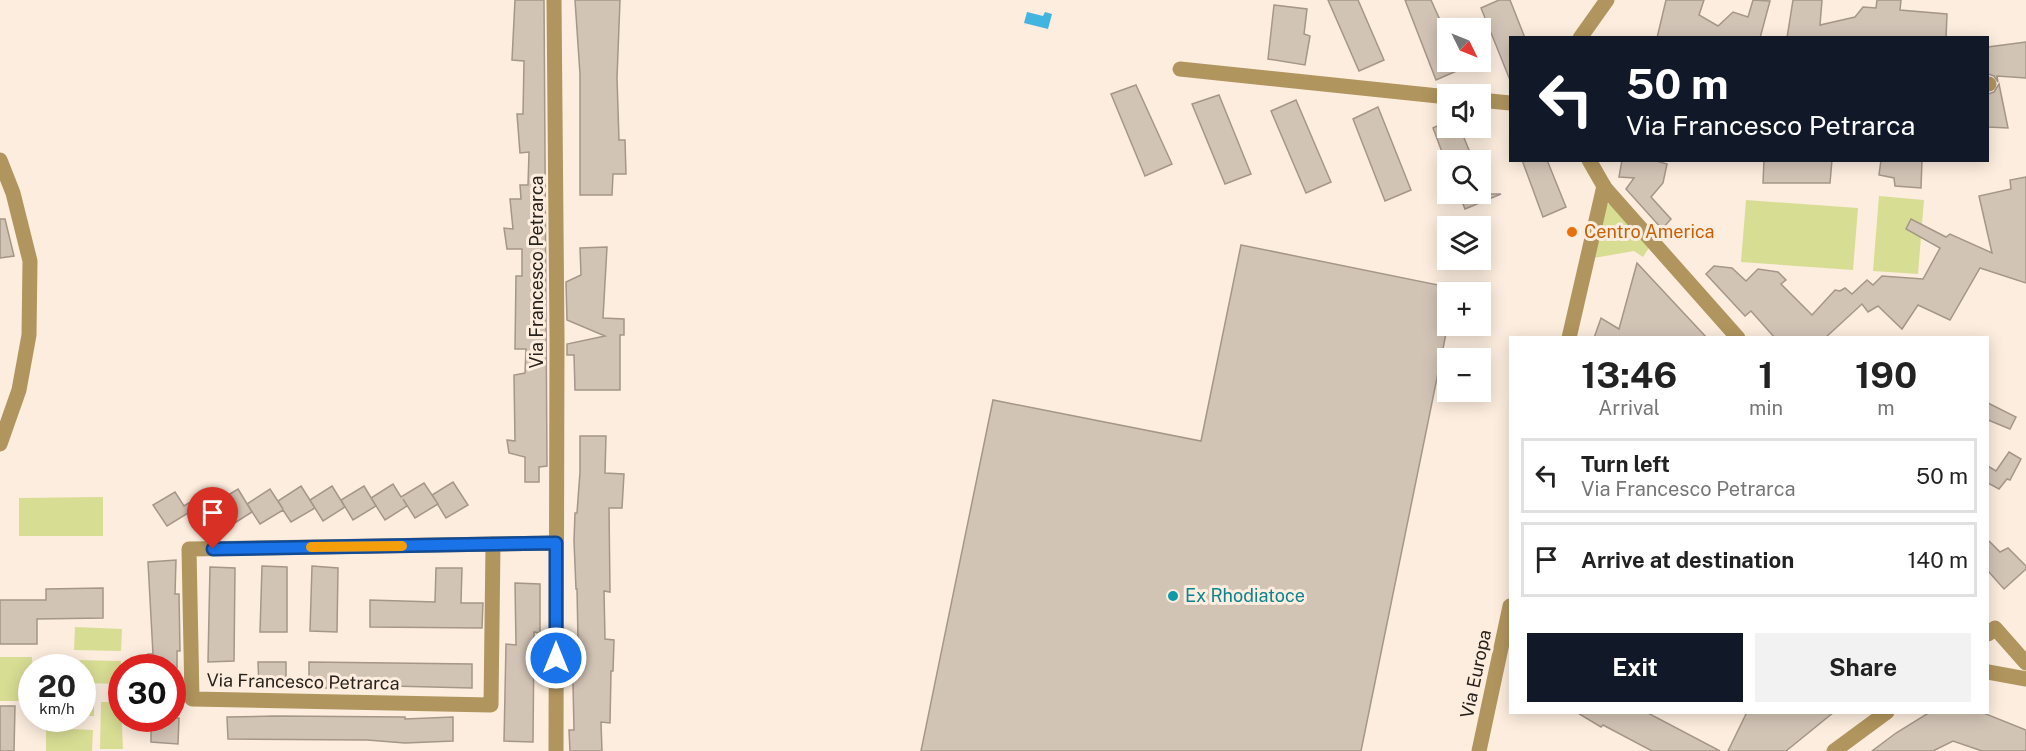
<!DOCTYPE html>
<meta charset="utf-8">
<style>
body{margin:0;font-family:"Public Sans",sans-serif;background:#f2f2f2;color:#222;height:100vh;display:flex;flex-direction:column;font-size:22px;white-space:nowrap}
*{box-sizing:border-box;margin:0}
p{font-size:20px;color:#767676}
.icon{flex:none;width:33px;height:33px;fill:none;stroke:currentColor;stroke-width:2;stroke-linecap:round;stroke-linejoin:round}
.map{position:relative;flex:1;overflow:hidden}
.panel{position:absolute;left:1509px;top:336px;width:480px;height:378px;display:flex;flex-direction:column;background:#fff;border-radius:0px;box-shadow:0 3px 15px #0003}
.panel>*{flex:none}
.guide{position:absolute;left:1509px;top:36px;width:480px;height:126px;border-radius:0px;box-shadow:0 3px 15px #0003;background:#111827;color:#fff;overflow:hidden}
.needle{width:39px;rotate:133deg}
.controls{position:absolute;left:1437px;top:18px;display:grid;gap:12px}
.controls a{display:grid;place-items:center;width:54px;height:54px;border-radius:0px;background:#fff;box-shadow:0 3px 15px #0003;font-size:30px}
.speed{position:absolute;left:18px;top:654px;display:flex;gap:12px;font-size:30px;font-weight:700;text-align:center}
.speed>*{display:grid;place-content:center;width:78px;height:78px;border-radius:50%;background:#fff;box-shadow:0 3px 15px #0003;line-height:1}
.speed small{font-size:15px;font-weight:400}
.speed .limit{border:9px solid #d22;background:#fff;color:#111}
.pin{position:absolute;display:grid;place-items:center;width:51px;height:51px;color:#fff;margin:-62px -26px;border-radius:50% 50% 50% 0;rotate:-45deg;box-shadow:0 0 6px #0007}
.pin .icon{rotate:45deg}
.me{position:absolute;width:66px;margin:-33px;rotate:0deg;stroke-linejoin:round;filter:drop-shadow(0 0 4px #0008)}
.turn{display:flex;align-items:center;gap:21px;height:126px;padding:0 18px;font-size:27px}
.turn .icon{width:78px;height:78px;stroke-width:2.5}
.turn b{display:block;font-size:42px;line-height:51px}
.eta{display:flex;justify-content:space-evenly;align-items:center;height:102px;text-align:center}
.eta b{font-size:36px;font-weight:700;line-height:42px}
.action{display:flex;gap:12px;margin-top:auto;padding:12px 18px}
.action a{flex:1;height:69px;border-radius:0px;background:#111827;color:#fff;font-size:24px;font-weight:700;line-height:69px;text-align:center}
.action a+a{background:#f2f2f2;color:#222}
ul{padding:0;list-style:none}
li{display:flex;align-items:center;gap:18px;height:75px;margin:0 12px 9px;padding:0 6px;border:3px solid #e0e0e0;border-radius:0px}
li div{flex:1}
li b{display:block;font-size:22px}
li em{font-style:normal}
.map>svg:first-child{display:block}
.green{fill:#d8dd94}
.water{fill:#41b5e0}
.building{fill:#d2c4b5;stroke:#a49688;stroke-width:1.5}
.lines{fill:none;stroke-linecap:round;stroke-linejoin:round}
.minor{stroke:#b1955e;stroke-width:15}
.tertiary{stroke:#b1955e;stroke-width:15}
.route-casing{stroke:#114b97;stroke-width:15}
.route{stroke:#1a73e8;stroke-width:10}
.slow{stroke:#f59e0b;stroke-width:10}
.food-dot{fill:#e8710a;stroke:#fcedde;stroke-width:2}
.culture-dot{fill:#0f9aa8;stroke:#fcedde;stroke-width:2}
.labels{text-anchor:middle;stroke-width:6;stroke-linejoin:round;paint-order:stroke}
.food-label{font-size:18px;fill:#c56008;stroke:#fcedde;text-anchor:start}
.street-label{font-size:18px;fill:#27211c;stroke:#fcedde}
.culture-label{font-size:18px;fill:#0d838f;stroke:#fcedde;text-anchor:start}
</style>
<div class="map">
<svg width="2026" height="751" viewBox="0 0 2026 751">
<rect width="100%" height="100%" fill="#fcedde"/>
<!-- green -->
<g class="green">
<path d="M1879,196L1924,200L1918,274L1873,271Z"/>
<path d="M1746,200L1858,208L1853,270L1741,262Z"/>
<path d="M1608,204H1611L1650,246L1643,257L1634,251L1594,258L1604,205Z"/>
<path d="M103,497V536H19V498Z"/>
<path d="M75,627L122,629L121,651L74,650Z"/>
<path d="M0,657H32L31,701H0Z"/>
<path d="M75,660L121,661V684L83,683L82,668L74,667Z"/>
<path d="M83,693L94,694V716H83Z"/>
<path d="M101,702H121L123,749H100Z"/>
<path d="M46,728L93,730L92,751H46Z"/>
</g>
<!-- water -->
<path class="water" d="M1027,12L1043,16L1045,12L1052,14L1048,29L1024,23Z"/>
<!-- building -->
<g class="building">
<path d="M515,0H544L547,466L539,467V482H525V457L509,453L507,440L515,441L514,375L525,373L526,349H515L516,276H522V249H507L504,228L513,229L510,199H521L520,185H528L529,152L520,153L517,114H523L524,61L512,60Z"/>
<path d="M575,0H620L617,78L619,140H625L626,174H613L612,195H580V74Z"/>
<path d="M1328,0H1358L1384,60L1359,71Z"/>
<path d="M1405,0H1431L1448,38V62H1477L1436,80Z"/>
<path d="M1499,0H1510L1525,38H1510V80L1481,8Z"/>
<path d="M1666,0H1704L1699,15L1718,26L1733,12L1748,17L1753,0L1770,1L1760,38H1657Z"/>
<path d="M1793,0H1822L1820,25L1855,17L1863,7L1876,8L1877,0H1901L1900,10L1947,14L1946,38H1787Z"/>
<path d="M1274,5L1307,9L1304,34L1310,36L1305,65L1268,59Z"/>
<path d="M2026,42V78L1997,76L1998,82L1994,76L1988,74V47Z"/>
<path d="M1999,84L2008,128L1988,127V94L1994,92Z"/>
<path d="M1136,85L1172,164L1145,176L1111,94Z"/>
<path d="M1219,95L1251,174L1225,184L1192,104Z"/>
<path d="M1296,100L1331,182L1306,193L1271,111Z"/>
<path d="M1378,107L1411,190L1385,201L1353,119Z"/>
<path d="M1448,121V128H1460L1473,160H1445L1433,128Z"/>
<path d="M1522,160H1547L1566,207L1543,217Z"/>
<path d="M1622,160H1653L1667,164L1663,183L1651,197L1671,219L1662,229L1626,189L1634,178L1619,177Z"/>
<path d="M1764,160H1832L1830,183H1763Z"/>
<path d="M1881,160H1922L1921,188L1895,186L1894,178L1879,175Z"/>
<path d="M2026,177V283L1980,268L1950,320L1918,305L1902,329L1878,306L1868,312L1862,304L1825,338H1775L1751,311L1745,316L1706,274L1714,266L1732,268L1746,281L1758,269L1778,272L1786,280L1781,284L1812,315L1835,290L1840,291L1845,288L1852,294L1867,280L1873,285L1882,276L1923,279L1940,248L1906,229L1911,219L1946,237L1950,234L1992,253L1979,196L2011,189L2010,180Z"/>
<path d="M1459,194H1501L1465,209Z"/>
<path d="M0,219H5L14,256L0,258Z"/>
<path d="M1241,245L1448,287V324L1361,751H921L993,400L1201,441Z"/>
<path d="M607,247L603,318L624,319V335H620V390H575L574,355H567V344L605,336L567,320L566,282L581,275L580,248Z"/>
<path d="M1637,263L1707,338H1594L1601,318L1619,329Z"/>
<path d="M1988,403L2016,417L2010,429L1988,420Z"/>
<path d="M580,436H606L605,473L624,474L622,508H609L610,592L604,591L605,639L614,640L613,671H611L610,723L601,722L602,751H570L569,730H574L572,638L578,639L577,589H576L574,541L575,513H577L580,472Z"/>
<path d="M2009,452L2021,459L2010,480L2007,479L1999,489L1988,483V466L1996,471Z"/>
<path d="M453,482L468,505L446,518L432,495Z"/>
<path d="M424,483L438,504L415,518L403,499L407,506L385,520L371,498L393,484L401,497Z"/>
<path d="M301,486L315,508L291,522L283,510L260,524L247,504L270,489L283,509L278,501Z"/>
<path d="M332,486L345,507L323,521L310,500Z"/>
<path d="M364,486L376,506L353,520L341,500Z"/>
<path d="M238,489L252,512L230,526L215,503Z"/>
<path d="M208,491L220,511L196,526L188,513L167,526L153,505L175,492L184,506Z"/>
<path d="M1988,540L2000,552L2008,548L2026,566V569L2004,589L1988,571Z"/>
<path d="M176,560L175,594H179L180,651H177V668H148V654H153L148,562Z"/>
<path d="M262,566L287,567V632H260Z"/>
<path d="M312,566L338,568L337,632L310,631Z"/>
<path d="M210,567L235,568L234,661L208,662Z"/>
<path d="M436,568H462L461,603H483L482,628L370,627V600L435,602Z"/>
<path d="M515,583L540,584V633L534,632L533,742L504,741L506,644L516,645Z"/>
<path d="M103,588V618L37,619V644H0V600H46V589Z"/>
<path d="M258,662H286V688L259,687Z"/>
<path d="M309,662L472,664V688L391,686V688H309Z"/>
<path d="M0,706H15L14,751H0Z"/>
<path d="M1576,712H1646L1720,751H1652L1603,725L1601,727Z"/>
<path d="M1747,712H1834L1786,751H1728Z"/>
<path d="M1930,712H1981L2026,730V751H1982L1953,741L1933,751H1872L1896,733Z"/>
<path d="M275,716L405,717V719L453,717V741L405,743L367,740L228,739L227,717Z"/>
<path d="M151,718H179L178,744L151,742Z"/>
</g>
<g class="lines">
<!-- minor -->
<g class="minor">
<path d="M554,0L557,337L556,751"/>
<path d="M1580,38L1607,0"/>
<path d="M1180,69L1448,97"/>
<path d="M1988,84H1989"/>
<path d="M1480,100L1510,103"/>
<path d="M0,160L13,193L30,261L29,335L19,390L0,444"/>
<path d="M1589,160L1605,188L1738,338"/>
<path d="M1569,338L1604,186"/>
<path d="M493,544L491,705L192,699L189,549L556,543"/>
<path d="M1479,751L1510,606"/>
</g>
<!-- tertiary -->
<g class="tertiary">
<path d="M1988,634L1995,628L2026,663"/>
<path d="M1988,672L2026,679"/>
<path d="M1834,751L1887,712"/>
</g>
</g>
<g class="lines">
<!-- route casing -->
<g class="route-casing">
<path id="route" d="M213,549L556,543V658"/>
</g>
<!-- route -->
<use href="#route" class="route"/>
<!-- slow -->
<path class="slow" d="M311,547L402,546"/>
</g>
<!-- markers -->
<circle class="food-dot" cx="1572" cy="232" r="6"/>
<circle class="culture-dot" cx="1173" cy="596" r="6"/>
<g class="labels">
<!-- food labels -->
<g class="food-label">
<text x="1584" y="238">Centro America</text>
</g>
<!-- street labels -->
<g class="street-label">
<text transform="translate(537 272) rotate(-90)" y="6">Via Francesco Petrarca</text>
<text transform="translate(1476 674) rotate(-78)" y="6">Via Europa</text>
<text transform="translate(303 682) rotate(1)" y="6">Via Francesco Petrarca</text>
</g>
<!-- culture labels -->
<g class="culture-label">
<text x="1185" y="602">Ex Rhodiatoce</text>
</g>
</g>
</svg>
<div class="controls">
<a><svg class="needle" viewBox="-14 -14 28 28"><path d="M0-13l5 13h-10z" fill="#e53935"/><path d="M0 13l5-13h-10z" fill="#767676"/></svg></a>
<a><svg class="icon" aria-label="sound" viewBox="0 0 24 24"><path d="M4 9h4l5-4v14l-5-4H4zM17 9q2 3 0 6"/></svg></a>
<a><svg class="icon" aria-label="search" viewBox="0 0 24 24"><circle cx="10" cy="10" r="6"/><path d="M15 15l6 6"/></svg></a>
<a><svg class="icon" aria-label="layers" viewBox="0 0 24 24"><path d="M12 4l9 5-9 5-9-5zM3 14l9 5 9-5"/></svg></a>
<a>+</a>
<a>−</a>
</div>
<div class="speed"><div>20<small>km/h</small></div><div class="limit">30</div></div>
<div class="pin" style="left:213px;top:549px;background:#d93025"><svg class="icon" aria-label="arrive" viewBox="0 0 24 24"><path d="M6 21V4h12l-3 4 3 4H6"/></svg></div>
<svg class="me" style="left:556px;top:658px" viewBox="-20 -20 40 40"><circle r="17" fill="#1a73e8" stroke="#fff" stroke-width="3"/><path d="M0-11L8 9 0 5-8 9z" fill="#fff"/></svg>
<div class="guide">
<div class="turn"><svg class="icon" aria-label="left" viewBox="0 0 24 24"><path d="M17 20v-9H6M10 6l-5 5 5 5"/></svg><div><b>50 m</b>Via Francesco Petrarca</div></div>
</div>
<section class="panel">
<div class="eta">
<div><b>13:46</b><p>Arrival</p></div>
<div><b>1</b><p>min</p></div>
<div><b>190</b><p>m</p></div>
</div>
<ul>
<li><svg class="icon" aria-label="left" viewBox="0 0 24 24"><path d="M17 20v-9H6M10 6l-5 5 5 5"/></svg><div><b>Turn left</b><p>Via Francesco Petrarca</p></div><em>50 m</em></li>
<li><svg class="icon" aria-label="arrive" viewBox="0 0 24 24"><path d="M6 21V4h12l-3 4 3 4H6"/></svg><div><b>Arrive at destination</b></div><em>140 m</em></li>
</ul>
<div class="action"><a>Exit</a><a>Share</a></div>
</section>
</div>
